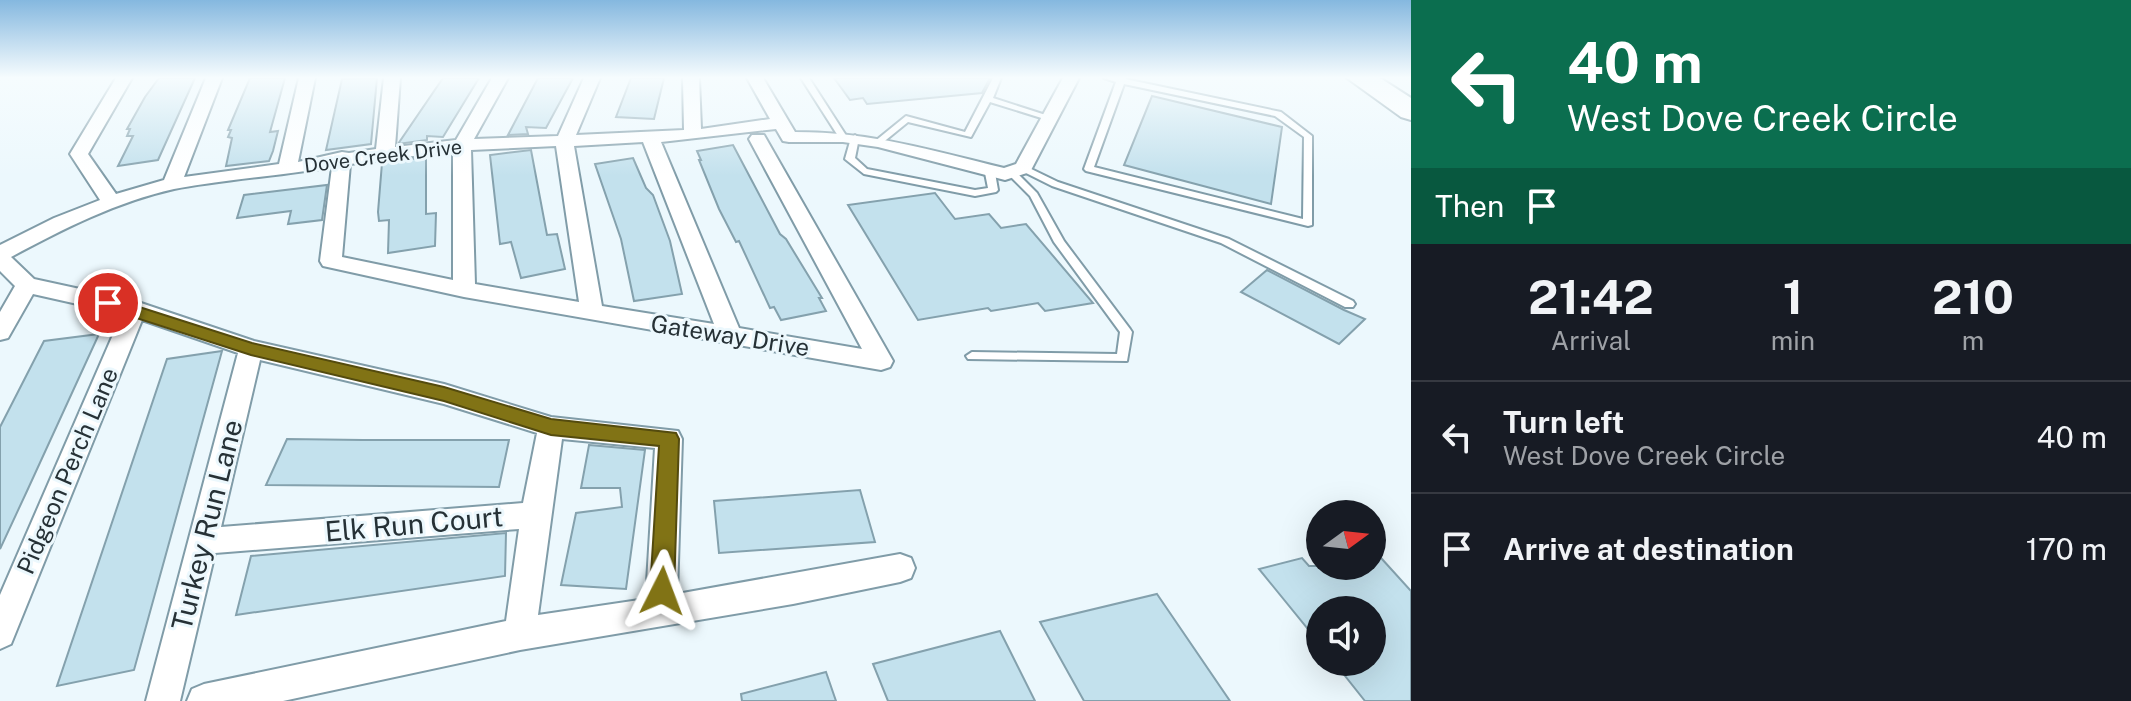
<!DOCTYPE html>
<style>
body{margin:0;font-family:"Public Sans",sans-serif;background:#20242c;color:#f1f3f6;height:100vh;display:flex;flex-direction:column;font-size:30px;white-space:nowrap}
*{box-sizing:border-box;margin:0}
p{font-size:26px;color:#9ea1a6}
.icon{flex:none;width:44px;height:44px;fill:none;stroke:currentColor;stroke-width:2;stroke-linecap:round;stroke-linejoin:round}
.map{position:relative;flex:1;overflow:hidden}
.panel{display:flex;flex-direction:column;background:#171b24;width:720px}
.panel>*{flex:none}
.banner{background:#0b6e4f;color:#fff;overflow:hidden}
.needle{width:52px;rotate:75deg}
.tools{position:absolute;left:1306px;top:500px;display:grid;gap:16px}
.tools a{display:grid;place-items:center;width:80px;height:80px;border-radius:50%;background:#171b24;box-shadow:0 8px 32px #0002;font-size:40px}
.pin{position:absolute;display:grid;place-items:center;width:68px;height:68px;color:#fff;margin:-34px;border:4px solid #fff;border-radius:50%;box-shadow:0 2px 8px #0007}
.me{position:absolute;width:88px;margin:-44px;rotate:3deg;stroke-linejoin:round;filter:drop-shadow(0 0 6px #0008)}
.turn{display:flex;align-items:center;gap:28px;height:168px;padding:0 24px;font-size:36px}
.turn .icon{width:104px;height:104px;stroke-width:2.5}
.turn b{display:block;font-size:56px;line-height:68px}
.then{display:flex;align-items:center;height:76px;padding:0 24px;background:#0003;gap:16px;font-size:30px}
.eta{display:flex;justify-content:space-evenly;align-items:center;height:136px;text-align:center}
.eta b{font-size:48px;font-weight:700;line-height:56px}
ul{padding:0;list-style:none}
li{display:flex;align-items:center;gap:24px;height:112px;padding:0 24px;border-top:2px solid #363941}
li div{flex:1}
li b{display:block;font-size:30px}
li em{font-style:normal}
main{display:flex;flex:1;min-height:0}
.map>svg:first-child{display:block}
.building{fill:#c3e1ed;stroke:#84a1ad;stroke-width:2}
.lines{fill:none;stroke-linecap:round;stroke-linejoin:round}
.lane-casing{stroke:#809ca8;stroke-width:4}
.street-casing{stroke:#809ca8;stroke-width:4}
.highway-casing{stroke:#809ca8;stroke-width:4}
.lane{fill:#fff;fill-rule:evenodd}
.street{fill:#fff;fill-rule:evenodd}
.highway{fill:#fff;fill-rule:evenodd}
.route{fill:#817315;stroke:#544b0e;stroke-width:2}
.labels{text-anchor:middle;stroke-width:6;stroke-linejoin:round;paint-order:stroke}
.far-street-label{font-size:20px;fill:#263136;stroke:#ecf8fd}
.street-label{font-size:24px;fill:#263136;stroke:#ecf8fd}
.near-street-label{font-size:28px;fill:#263136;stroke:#ecf8fd}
</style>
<main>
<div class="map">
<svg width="1411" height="701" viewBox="0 0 1411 701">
<rect width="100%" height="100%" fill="#ecf8fd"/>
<!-- building -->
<g class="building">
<path d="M159,78H195L158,160L118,166L133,136H127L130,129H127L145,97Z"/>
<path d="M250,78H285L270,132L278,131L273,151L269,161L226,166L232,138L228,137L231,130H228Z"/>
<path d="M377,78L371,144L326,150L342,79Z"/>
<path d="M443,78H479L443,137L427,136V140L398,144Z"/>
<path d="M538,78H573L546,128L526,127L528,134L508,135Z"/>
<path d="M631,78H664L654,119L616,117Z"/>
<path d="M834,78H990L982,93L867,104L863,98L850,100Z"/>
<path d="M1152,96L1282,127L1271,204L1124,165Z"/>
<path d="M733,145L780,234L786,239L822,298H819L826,311L781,320L774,307L770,308L739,241L736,242L719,209L699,160H701L697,151Z"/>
<path d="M531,150L547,235L557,234L565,269L521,278L511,242L500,244L490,155Z"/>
<path d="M426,157V214L436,213L435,246L388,253L389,220L379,221L378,212L382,163Z"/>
<path d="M633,158L646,188L653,195L670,241L682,294L634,301L621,239L595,164Z"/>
<path d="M327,185L322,220L288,224L291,211L237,218L244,195Z"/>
<path d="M935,193L955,219L989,214L1001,228L1026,224L1093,303L1045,311L1038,303L991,311L988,308L918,320L848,205Z"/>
<path d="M1267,270L1344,310L1365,319L1339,344L1241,292Z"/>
<path d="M99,334L27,491L0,549V427L44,341Z"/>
<path d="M222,351L134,670L57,686L167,359Z"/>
<path d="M287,439L363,440H509L499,487L266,485Z"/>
<path d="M589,445L645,450L626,589L561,585L576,513L622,507L620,488H581Z"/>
<path d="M860,490L875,542L719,553L714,501Z"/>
<path d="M506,533L505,576L236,615L251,556Z"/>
<path d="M1372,548L1411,591V701H1365L1334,662H1372V610H1320V644L1259,569L1302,558L1309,566H1372Z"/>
<path d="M1157,594L1230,701H1084L1040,622Z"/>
<path d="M1000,631L1035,701H888L873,664Z"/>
<path d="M826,672L836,701H742L741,694Z"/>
</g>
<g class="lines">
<!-- lane casing -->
<g class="lane-casing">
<g id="lane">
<path d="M801,78H809L847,137L846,139H840Z"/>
<path d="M993,78H1001L993,98L1055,118L1051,121L990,102L971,137L908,122L881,144L878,145L874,142L906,116L965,132Z"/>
<path d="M1104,78H1126L1125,79L1281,112L1312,136V225L1308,226L1086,171L1084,169L1116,82ZM1124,84L1275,116L1304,137L1303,219L1094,167Z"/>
<path d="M855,135L859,138L855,158L867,169L975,190L988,188L985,173L990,170L995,173L998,190L996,192L975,196L864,174L845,159L851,138Z"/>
<path d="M1023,165L1058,182L1229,239L1353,301L1355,304L1353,307H1345L1221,243L1052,186L1020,170L1018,168Z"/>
<path d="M1012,170L1015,171L1037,193L1064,241L1130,329L1132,332L1127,361L968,359L966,356L972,352L1117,354L1120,332L1054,242L1030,196L1007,173Z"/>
</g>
</g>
<!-- street casing -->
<g class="street-casing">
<path id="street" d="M116,78H132L88,154L116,194L164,180L206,78H222L184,177L279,164L299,78H315L298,162L342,152L349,153L376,149L384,78H400L395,147L456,140L492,78H508L474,139L558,136L584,78H600L576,135L684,130L683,78H699L701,129L770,119L747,78H763L795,132C872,132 930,150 1004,168L1016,164L1063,78H1079L1030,172L1005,180L878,147L843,142H789L783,141L776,129L661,142L739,328L862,349L749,139L752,135H764L893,361L890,367L881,370L464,297L323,266L320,261L332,167C280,176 226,179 174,189C116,202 63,229 11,257L34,279L135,301L254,341L444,384L551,417L678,431L682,439L677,594L900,554L911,558L915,568L911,578L900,582L793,604L520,650L283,701H187L192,689L204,684L506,621L519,529L215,553L180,701H146L238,353L142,320L11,644L0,649V595L122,314L33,294L8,338L0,340V312L15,286L0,271V245L54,218L100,200L70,154ZM643,142L714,324L602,306L574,146ZM556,146L579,302L475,284L471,150ZM453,151V280L342,257L350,164ZM260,360L444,404L537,433L523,503L221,527ZM562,439L655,448L646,599L538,615Z"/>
</g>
<!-- highway casing -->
<g class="highway-casing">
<path id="highway" d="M1347,78H1380L1411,98V120L1401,117Z"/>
</g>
<!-- lane -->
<use href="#lane" class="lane"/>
<!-- street -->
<use href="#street" class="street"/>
<!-- highway -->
<use href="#highway" class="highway"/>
</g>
<!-- sky -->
<linearGradient id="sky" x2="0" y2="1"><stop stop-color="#85b8df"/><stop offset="0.44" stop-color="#f6fcfe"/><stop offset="1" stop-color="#f6fcfe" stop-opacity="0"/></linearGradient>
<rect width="1411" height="176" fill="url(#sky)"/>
<!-- route -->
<path class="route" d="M108,297L252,343L444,387L551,419L676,433L679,439L674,591L670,598L662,602L654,598L650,591L659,446L551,435L444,401L251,355L102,307L99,303Z"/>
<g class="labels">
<!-- far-street labels -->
<g class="far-street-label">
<text transform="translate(383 156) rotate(-7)" y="7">Dove Creek Drive</text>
</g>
<!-- street labels -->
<g class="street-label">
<text transform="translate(730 336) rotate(9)" y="8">Gateway Drive</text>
<text transform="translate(68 471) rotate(-67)" y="8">Pidgeon Perch Lane</text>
</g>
<!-- near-street labels -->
<g class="near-street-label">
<text transform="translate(414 524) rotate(-5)" y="10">Elk Run Court</text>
<text transform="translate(207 525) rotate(-76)" y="10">Turkey Run Lane</text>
</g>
</g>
</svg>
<div class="tools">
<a><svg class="needle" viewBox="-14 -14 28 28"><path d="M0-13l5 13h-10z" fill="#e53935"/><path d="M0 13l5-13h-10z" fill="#9ea1a6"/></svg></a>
<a><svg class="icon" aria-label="sound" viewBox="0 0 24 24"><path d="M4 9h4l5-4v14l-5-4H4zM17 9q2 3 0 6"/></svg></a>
</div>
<div class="pin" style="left:108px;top:303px;background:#d93025"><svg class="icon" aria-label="arrive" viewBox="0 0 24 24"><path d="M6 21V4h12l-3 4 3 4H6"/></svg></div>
<svg class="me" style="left:662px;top:591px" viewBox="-20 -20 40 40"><path d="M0-17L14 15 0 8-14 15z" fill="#817315" stroke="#fff" stroke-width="4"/></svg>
</div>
<section class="panel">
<div class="banner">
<div class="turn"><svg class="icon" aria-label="left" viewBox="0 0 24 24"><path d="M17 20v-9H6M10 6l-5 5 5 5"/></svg><div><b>40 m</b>West Dove Creek Circle</div></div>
<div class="then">Then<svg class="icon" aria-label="arrive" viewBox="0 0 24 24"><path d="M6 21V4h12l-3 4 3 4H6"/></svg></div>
</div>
<div class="eta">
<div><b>21:42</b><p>Arrival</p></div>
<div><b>1</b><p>min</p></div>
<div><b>210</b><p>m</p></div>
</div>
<ul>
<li><svg class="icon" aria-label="left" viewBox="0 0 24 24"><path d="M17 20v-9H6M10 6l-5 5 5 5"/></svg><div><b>Turn left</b><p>West Dove Creek Circle</p></div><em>40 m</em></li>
<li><svg class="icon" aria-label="arrive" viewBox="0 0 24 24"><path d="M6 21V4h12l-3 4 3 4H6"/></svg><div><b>Arrive at destination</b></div><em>170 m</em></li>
</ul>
</section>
</main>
